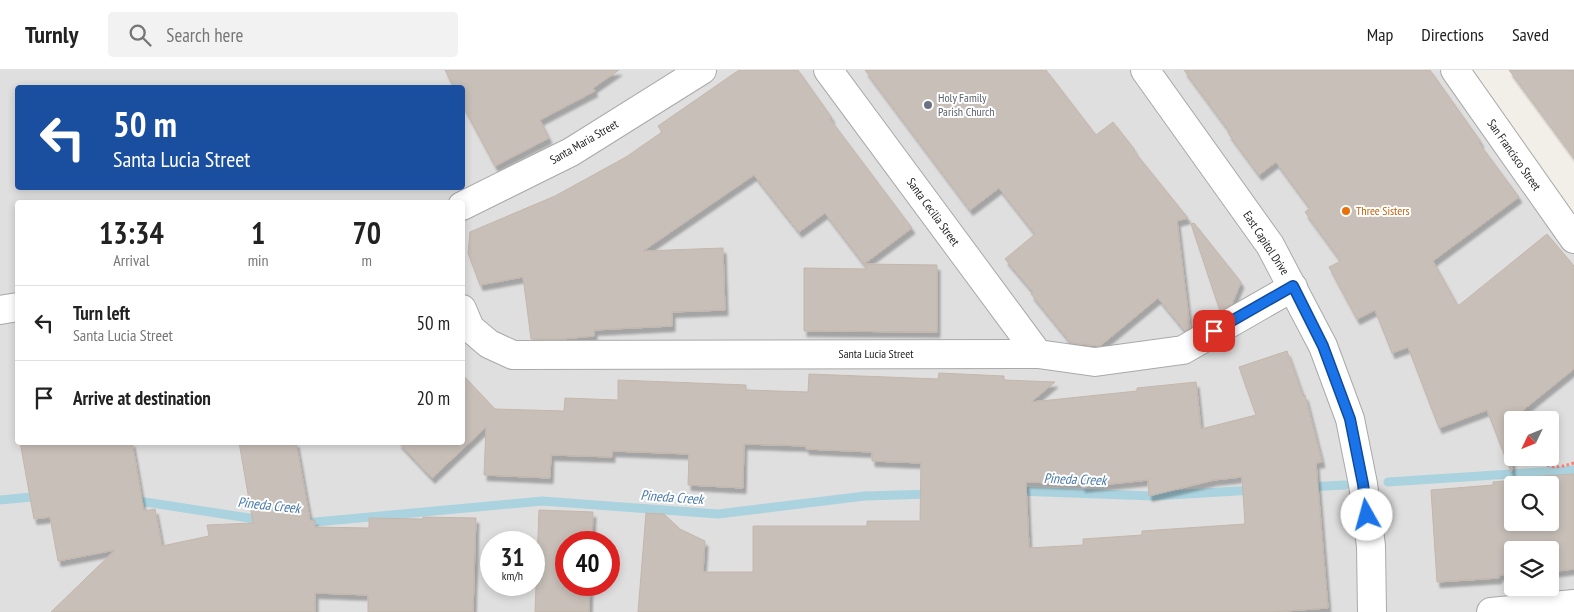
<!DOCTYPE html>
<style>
body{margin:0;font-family:"PT Sans Narrow",sans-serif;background:#f2f2f2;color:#222;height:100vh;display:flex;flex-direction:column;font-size:19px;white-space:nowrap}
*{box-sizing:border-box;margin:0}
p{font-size:16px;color:#767676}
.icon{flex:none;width:28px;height:28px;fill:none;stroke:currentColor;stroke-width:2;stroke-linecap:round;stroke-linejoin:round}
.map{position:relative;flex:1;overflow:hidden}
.sheet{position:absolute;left:15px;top:130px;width:450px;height:245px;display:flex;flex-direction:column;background:#fff;border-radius:5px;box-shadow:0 2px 8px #0003}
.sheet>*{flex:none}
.guide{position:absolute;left:15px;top:15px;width:450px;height:105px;border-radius:5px;box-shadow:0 2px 8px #0003;background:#1a4fa0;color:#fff;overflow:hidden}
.needle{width:32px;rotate:227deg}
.fabs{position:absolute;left:1504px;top:341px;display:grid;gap:10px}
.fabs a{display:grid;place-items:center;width:55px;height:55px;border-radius:5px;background:#fff;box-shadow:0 2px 8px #0003;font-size:25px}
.speed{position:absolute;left:480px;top:461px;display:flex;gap:10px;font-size:25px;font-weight:700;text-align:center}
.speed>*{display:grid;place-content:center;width:65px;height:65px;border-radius:50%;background:#fff;box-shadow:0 2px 8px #0003;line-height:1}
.speed small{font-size:12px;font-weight:400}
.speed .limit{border:8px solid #d22;background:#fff;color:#111}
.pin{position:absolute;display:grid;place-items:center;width:42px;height:42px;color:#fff;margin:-21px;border-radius:10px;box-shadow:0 2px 8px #0006}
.me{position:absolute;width:55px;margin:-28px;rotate:353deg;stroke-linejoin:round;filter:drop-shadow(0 0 4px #0008)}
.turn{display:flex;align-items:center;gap:18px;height:105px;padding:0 15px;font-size:22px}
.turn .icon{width:65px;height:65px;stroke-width:2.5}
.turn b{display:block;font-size:35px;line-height:42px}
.eta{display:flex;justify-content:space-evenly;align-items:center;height:85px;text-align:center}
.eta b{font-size:30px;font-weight:600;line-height:35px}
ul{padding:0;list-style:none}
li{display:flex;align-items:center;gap:15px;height:75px;padding:0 15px;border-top:1px solid #e0e0e0}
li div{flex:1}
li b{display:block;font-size:19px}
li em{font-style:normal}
header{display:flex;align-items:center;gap:30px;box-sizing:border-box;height:70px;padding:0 25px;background:#fff;border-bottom:1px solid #e0e0e0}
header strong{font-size:24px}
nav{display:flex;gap:28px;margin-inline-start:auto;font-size:18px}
.search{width:350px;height:45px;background:#f2f2f2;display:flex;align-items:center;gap:12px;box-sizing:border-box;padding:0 18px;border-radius:5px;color:#767676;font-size:19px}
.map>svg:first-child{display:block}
.residential{fill:#e0dfdf;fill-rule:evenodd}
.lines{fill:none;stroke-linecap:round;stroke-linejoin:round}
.stream{stroke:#aad3df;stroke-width:9}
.building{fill:#c7bfb8;stroke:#c4b6ab;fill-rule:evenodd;filter:url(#shadow)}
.minor-casing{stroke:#a9a9a9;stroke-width:30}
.path{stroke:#fa8072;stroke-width:3;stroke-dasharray:2.5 2.5;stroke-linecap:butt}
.minor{stroke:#fff;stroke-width:28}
.route-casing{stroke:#114b97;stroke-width:12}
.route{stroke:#1a73e8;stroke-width:9}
.worship-dot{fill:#6b7280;stroke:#fff;stroke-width:2}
.food-dot{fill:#e8710a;stroke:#fff;stroke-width:2}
.labels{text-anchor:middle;stroke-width:4;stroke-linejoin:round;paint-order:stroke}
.worship-label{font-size:12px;fill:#5b616d;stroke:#fff;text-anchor:start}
.street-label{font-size:12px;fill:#222;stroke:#fff}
.food-label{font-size:12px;fill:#c56008;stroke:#fff;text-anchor:start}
.water-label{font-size:14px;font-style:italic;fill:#4a7aab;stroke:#fff}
</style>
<header>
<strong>Turnly</strong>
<div class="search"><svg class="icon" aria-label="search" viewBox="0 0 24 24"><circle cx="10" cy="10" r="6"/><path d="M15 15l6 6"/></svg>Search here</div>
<nav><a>Map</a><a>Directions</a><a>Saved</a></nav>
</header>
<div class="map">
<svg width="1574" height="542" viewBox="0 0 1574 542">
<defs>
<filter id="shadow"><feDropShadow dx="3" dy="5.5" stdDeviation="1" flood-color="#0004"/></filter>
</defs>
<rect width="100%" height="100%" fill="#f2efe9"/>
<!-- residential -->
<path class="residential" d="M0,0H1454L1574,169V534L1497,542H0ZM18,18H462V118H18ZM18,132H462V372H18ZM1512,350H1550V388H1512ZM1512,415H1550V452H1512ZM491,472H534V515H491ZM566,472H609V515H566ZM1512,480H1550V518H1512Z"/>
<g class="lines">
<!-- stream -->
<g class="stream">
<path d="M1388,412L1574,400"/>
<path d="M1307,417L1345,415"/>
<path d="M1015,421L1153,426L1254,420"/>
<path d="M0,430L42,426"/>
<path d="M132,430L262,450"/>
<path d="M305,453L542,431L718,444L865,426L932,424"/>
</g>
</g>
<!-- building -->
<g class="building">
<path d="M445,0H619L593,18L595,21L540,50L549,68L495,96L462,34V18H454Z"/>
<path d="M739,0H798L832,48L830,49L912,158L864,194L825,143L799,162L754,105L643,181L723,178L725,240L672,242V256L594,260V266L562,269H531L523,207L480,215L468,183L470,162L555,126L626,87L662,62L658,56Z"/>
<path d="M865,0H1046L1096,65L1113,52L1135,80L1134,81L1188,148L1177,151L1190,258L1185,261L1158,228L1100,276L1071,273L1031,224L1033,222L1005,189L1035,164L999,118L970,140Z"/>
<path d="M1184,0H1430L1481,72L1479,73L1519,127L1433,191L1458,236L1547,164L1574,196V299L1512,349V401L1511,402L1487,340L1439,358L1408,277L1392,283L1375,240L1357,249L1329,197L1341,191L1305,142L1310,138L1276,92L1259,105L1228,63L1230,62Z"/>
<path d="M1509,0H1574V88Z"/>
<path d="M1194,153L1241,212L1232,234L1220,241L1191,154Z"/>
<path d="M864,194L937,195V262L804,261V198L867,199Z"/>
<path d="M1287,281L1303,326L1305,325L1322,392L1316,393L1328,538L1271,542H638L646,443L664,444L680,459L705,471L703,502H753V456H867V451H920L921,393L872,391V382L806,379V376L744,374L743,418L688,415L689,384L612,381V387L551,385L550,408L484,405L486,357L432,408L398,372H462V304L495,339L564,341L565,328L618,330V310L746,315V320L808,322L809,304L938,309L939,303L1004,306V310L1055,312L1031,332L1137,321V318L1196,312L1201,359L1256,345L1239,297ZM1242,407L1245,454L1142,461V465L1083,469V475L1029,478L1026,412L1082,414V417L1148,410L1149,426L1214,410Z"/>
<path d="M20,372H132L144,441L155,439L162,476L209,466L207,455L253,453L239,372H296L310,450H315V457L369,458V448L423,449V447L476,448L473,542H368V525L315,523V542H51L115,480L58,491L50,447L34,449Z"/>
<path d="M1574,404V499L1550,502V480H1512V504L1499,505V508L1437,512L1431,420L1493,415V412L1514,410L1513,408ZM1512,415H1550V452H1512Z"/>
<path d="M539,440L593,442L592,472H566V515H590L589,542H535Z"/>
</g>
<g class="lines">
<!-- minor casing -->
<g class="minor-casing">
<g id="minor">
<path d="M828,0L1038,284"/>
<path d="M1145,0L1270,175L1323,276L1350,349L1363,414L1371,476L1372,542"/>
<path d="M1455,0L1574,169"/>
<path d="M462,136L571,82L702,0"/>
<path d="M462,239L470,258L489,274L513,285L1038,284L1095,292L1183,280L1293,217"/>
<path d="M0,240L18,237"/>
<path d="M1491,542L1574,534"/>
</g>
</g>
<!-- path -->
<path class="path" d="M1540,388C1549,401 1560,397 1574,393"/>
<!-- minor -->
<use href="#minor" class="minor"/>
</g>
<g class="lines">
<!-- route casing -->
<g class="route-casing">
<path id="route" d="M1214,261L1293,216L1323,276L1350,349L1363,414L1367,445"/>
</g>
<!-- route -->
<use href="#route" class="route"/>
</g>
<!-- markers -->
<circle class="worship-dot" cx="928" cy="35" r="5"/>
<circle class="food-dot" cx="1346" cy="141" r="5"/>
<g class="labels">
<!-- worship labels -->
<g class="worship-label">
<text x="938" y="32">Holy Family<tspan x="938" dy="14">Parish Church</tspan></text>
</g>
<!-- street labels -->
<g class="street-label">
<text transform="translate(584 72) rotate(-30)" y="4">Santa Maria Street</text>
<text transform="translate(1514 85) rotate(55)" y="4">San Francisco Street</text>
<text transform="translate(933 142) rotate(54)" y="4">Santa Cecilia Street</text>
<text transform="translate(1266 173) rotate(57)" y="4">East Capitol Drive</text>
<text x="876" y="288">Santa Lucia Street</text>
</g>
<!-- food labels -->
<g class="food-label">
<text x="1356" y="145">Three Sisters</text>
</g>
<!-- water labels -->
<g class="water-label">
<text transform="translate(1075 409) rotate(2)" y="5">Pineda Creek</text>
<text transform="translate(672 427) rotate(4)" y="5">Pineda Creek</text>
<text transform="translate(269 435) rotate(6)" y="5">Pineda Creek</text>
</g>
</g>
</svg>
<div class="fabs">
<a><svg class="needle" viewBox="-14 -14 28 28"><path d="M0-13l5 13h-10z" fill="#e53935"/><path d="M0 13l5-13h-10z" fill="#767676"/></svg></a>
<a><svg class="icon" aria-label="search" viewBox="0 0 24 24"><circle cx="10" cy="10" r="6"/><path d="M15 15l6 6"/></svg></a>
<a><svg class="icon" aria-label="layers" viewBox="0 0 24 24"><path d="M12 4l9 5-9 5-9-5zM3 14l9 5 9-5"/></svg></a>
</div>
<div class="speed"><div>31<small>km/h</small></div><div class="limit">40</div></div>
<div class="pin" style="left:1214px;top:261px;background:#d93025"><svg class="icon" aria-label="arrive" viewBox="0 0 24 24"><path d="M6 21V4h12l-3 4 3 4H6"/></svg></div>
<svg class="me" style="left:1367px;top:445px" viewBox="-20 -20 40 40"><circle r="19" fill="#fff"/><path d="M0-13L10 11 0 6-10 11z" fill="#1a73e8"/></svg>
<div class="guide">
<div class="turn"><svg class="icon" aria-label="left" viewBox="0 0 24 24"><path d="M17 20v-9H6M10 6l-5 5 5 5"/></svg><div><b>50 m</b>Santa Lucia Street</div></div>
</div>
<section class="sheet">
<div class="eta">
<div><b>13:34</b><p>Arrival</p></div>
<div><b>1</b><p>min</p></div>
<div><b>70</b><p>m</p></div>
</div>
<ul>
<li><svg class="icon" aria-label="left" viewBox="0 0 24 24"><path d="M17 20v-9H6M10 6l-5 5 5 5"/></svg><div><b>Turn left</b><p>Santa Lucia Street</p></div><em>50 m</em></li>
<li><svg class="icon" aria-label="arrive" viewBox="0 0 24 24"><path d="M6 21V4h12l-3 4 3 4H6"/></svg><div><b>Arrive at destination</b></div><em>20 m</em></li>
</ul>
</section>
</div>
